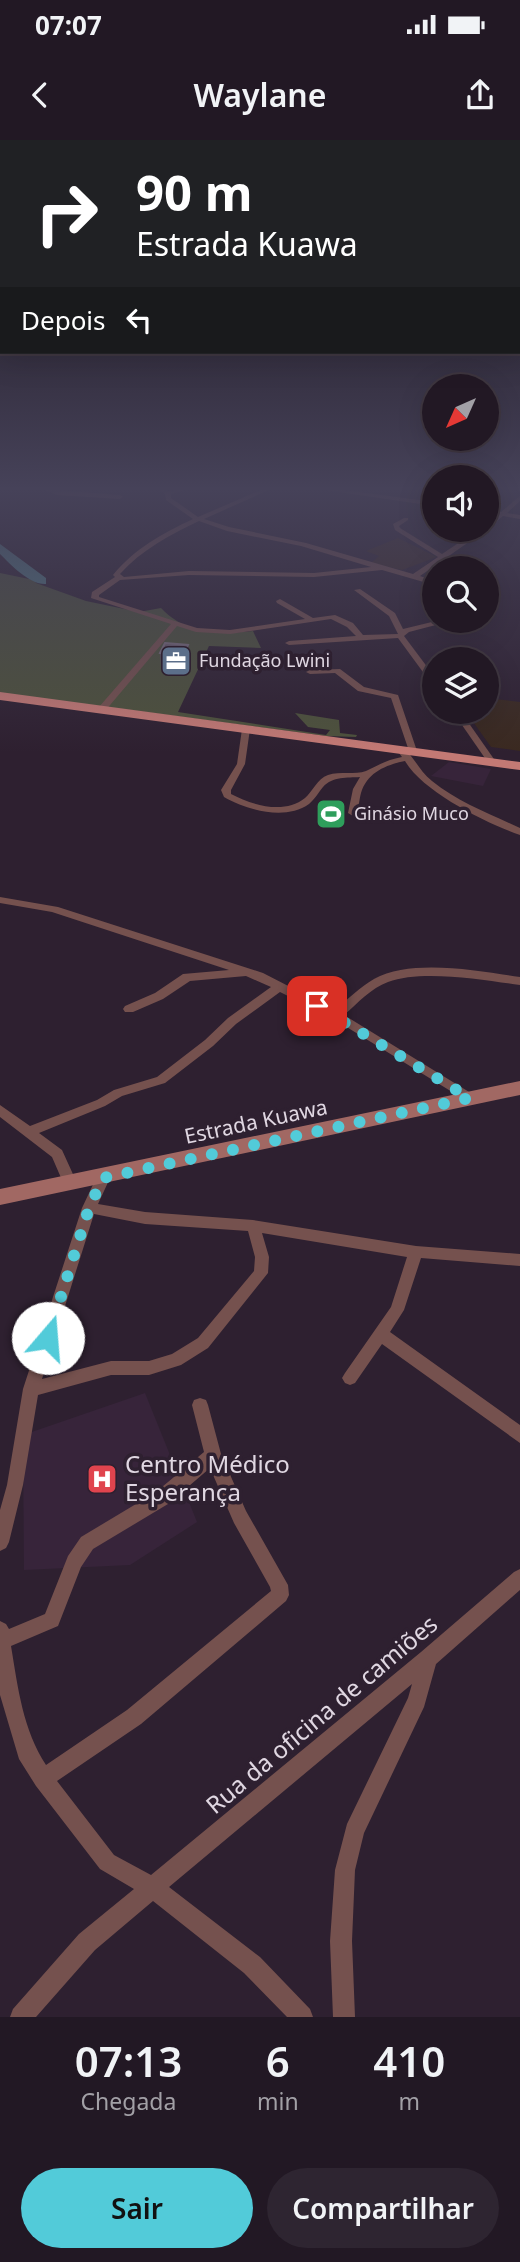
<!DOCTYPE html>
<html lang="pt">
<meta charset="utf-8">
<style>
body{margin:0;font-family:"Noto Sans",sans-serif;background:#2e2531;color:#f1f3f6;height:100vh;display:flex;flex-direction:column;font-size:26px;white-space:nowrap}
*{box-sizing:border-box;margin:0}
p{font-size:23px;color:#a2a0a6}
.icon{flex:none;width:38px;height:38px;fill:none;stroke:currentColor;stroke-width:2;stroke-linecap:round;stroke-linejoin:round}
.map{position:relative;height:1877px;overflow:hidden}
.side{display:flex;flex-direction:column;background:#221824;flex:1}
.side>*{flex:none}
.guide{position:absolute;left:0px;top:0px;width:522px;height:214px;box-shadow:0 7px 28px #0002,0 0 0 2px #3f3741;background:#202124;color:#fff;overflow:hidden}
.needle{width:46px;rotate:225deg}
.buttons{position:absolute;left:422px;top:234px;display:grid;gap:14px}
.buttons a{display:grid;place-items:center;width:77px;height:77px;border-radius:50%;background:#221824;box-shadow:0 7px 28px #0002,0 0 0 2px #3f3741;font-size:35px}
.pin{position:absolute;display:grid;place-items:center;width:60px;height:60px;color:#fff;margin:-30px;border-radius:14px;box-shadow:0 4px 10px #0006}
.me{position:absolute;width:77px;margin:-38px;rotate:18deg;stroke-linejoin:round;filter:drop-shadow(0 0 5px #0008)}
.turn{display:flex;align-items:center;gap:24px;height:147px;padding:0 21px;font-size:32px}
.turn .icon{width:91px;height:91px;stroke-width:2.5}
.turn b{display:block;font-size:49px;line-height:60px}
.then{display:flex;align-items:center;height:66px;padding:0 21px;background:#0003;gap:14px;font-size:26px}
.eta{display:flex;justify-content:space-evenly;align-items:center;height:119px;text-align:center}
.eta b{font-size:42px;font-weight:600;line-height:49px}
.cta{display:flex;gap:14px;margin-top:auto;padding:14px 21px}
.cta a{flex:1;height:80px;border-radius:42px;background:#52cbd9;color:#111;font-size:28px;font-weight:600;line-height:80px;text-align:center}
.cta a+a{background:#2e2531;color:#f1f3f6}
.status{display:flex;justify-content:space-between;align-items:center;height:49px;padding:0 35px;background:#221824;direction:ltr}
.status svg{height:19px;fill:currentColor}
header{display:flex;justify-content:space-between;align-items:center;height:91px;padding:0 21px;background:#221824;font-size:32px;font-weight:600}
.map>svg:first-child{display:block}
.built{fill:#37243a}
.industrial{fill:#3a2920}
.education{fill:#3b2823}
.green{fill:#4d513b}
.lines{fill:none;stroke-linecap:round;stroke-linejoin:round}
.river{fill:#527d87;fill-rule:evenodd}
.street{fill:#75514e;fill-rule:evenodd}
.secondary{fill:#a16863;fill-rule:evenodd}
.primary{fill:#c37974;fill-rule:evenodd}
.wall{fill:#594a5b}
.shaded-wall{fill:#423344}
.building{fill:#68596a;stroke:#7a6d7c;stroke-width:2}
.route{stroke:#52cbd9;stroke-width:12;stroke-dasharray:0 21.6}
.labels{text-anchor:middle;stroke-width:7;stroke-linejoin:round;paint-order:stroke}
.far-poi-label{font-size:18px;fill:#e0d7e2;stroke:#2e2030;text-anchor:start}
.street-label{font-size:21px;fill:#e0d7e2;stroke:#2e2030}
.near-poi-label{font-size:24px;fill:#e0d7e2;stroke:#2e2030;text-anchor:start}
.near-street-label{font-size:24px;fill:#e0d7e2;stroke:#2e2030}
</style>
<div class="status"><b>07:07</b><svg viewBox="0 0 49 12"><path d="M0 12V9h3v3zM5 12V6h3v6zM10 12V3h3v9zM15 12V0h3v12zM26 1h20v11H26zM47 4h2v5h-2z"/></svg></div>
<header><svg class="icon" aria-label="back" viewBox="0 0 24 24"><path d="M15 5l-7 7 7 7"/></svg>Waylane<svg class="icon" aria-label="share" viewBox="0 0 24 24"><path d="M12 15V3M7 8l5-5 5 5M5 13v7h14v-7"/></svg></header>
<div class="map">
<svg width="520" height="1877" viewBox="0 0 520 1877">
<rect width="100%" height="100%" fill="#2e2030"/>
<!-- built -->
<g class="built">
<path d="M449,622L491,629L483,646L431,636Z"/>
<path d="M145,1253L197,1382L130,1425L24,1430L23,1295Z"/>
</g>
<!-- industrial -->
<path class="industrial" d="M487,558L520,562V611L491,607L466,572H486Z"/>
<!-- education -->
<path class="education" d="M398,398L437,417L402,430L371,423L379,416L366,411Z"/>
<!-- green -->
<path class="green" d="M0,433L34,440L36,443L86,461L139,472L161,468C187,495 217,495 253,491L261,508L209,506L178,572L326,595L330,590L308,587L295,573L339,580L340,593L357,595L356,597L326,596L0,553Z"/>
<g class="lines">
<!-- river -->
<path class="river" d="M0,404L46,438V444C30,445 11,425 0,414Z"/>
<!-- street -->
<g class="street">
<path d="M43,349L120,355L123,357L120,359L57,355Z"/>
<path d="M158,349L169,351L188,349L171,354V358L198,377L263,349H271L204,379L229,387L306,403L413,434L438,417L395,390L393,384L404,378H408V380L399,386L400,388L442,414L478,390H486L420,436L434,441V445L382,430L314,437L189,435L120,440L99,455V457L197,488L230,490L305,479L277,463L276,461L280,459L313,478L335,475L353,483L363,495L398,494L389,476L354,450L360,449L395,473L403,489L436,481H451L409,492L404,496L434,536V543H431L398,498L289,505L285,503L289,501L356,496L347,487L331,479L230,494L196,492L177,486L105,571H99V567L171,484L91,458L92,452L115,437L113,435C134,409 163,393 193,379L166,360L165,354ZM199,381L227,391L301,406L371,427L314,433L189,431L124,437L120,434C141,410 170,395 199,381Z"/>
<path d="M318,349H336L434,362V366Z"/>
<path d="M520,356V361L507,373L520,375V379L503,376L486,390V384L497,375L486,373V369L501,372Z"/>
<path d="M340,529L364,547L398,555L417,611L416,613L409,611L391,558L358,551L335,533L310,534L306,532L310,530Z"/>
<path d="M453,572H461L496,622L495,624H489Z"/>
<path d="M246,586L250,589L245,624L231,650V654C252,665 284,675 305,658C313,651 317,639 328,635C340,631 355,635 366,631C379,625 386,620 402,617L396,609L400,606C413,613 417,629 432,641C458,662 490,674 520,688V695C486,683 423,652 405,621C385,625 367,633 361,653C359,660 359,668 356,675L353,676L348,673L353,649L360,637C347,638 333,636 323,647C318,653 315,659 309,664C285,681 247,670 224,657L221,650L237,624L242,589Z"/>
<path d="M0,757L58,767L263,833L335,870C348,859 360,847 374,839C412,818 479,831 520,837V845C484,840 422,829 388,842C371,848 358,863 344,875L474,955L476,958L474,961L470,963L332,878L280,852L236,884L213,906L165,943L122,956L105,966L39,993L62,1010L77,1043L75,1047L70,1048L65,1047L52,1017L0,977V965L30,986L97,960L114,950L157,937L205,900L228,878L271,847L246,836L190,841L163,859L133,872H125L123,869L125,866L155,853L183,834L229,830L52,772L0,763Z"/>
<path d="M103,1033L108,1034L110,1038L98,1064L145,1072L253,1080L416,1106L520,1114V1126L421,1118L404,1170L390,1192L520,1285V1303L382,1204L355,1243L350,1245L345,1243L342,1238L345,1233L391,1167L407,1117L262,1093L269,1117L268,1133L208,1208L181,1225L149,1235H111L38,1255L23,1345L9,1402L6,1408L0,1411V1370L7,1345L23,1249L82,1068L98,1034ZM94,1074L145,1084L248,1091L255,1117L254,1131L198,1198L172,1214L149,1221H111L42,1239Z"/>
<path d="M200,1258L206,1260L208,1265L221,1314L246,1371L288,1445L289,1455L286,1461L141,1584L57,1641L114,1715L151,1735L421,1512L514,1432L520,1429V1450L436,1524L424,1567L364,1693L355,1730L352,1801L355,1877H333L330,1801L335,1730L347,1684L408,1558L412,1544L169,1747L260,1817L310,1869L313,1877H287L244,1833L153,1761L95,1810L36,1877H10L13,1869L79,1794L134,1749L100,1729L36,1646L19,1619L0,1555V1481L6,1484L9,1489L45,1474L68,1416L81,1397L156,1352L204,1312L192,1265L194,1260ZM210,1328L234,1383L270,1447L271,1451L127,1570L46,1625C23,1590 18,1548 11,1506L58,1486L81,1427L93,1409L168,1364Z"/>
</g>
<!-- secondary -->
<path class="secondary" d="M520,941V955L0,1065V1049Z"/>
<!-- primary -->
<path class="primary" d="M0,552L520,622V630L0,560Z"/>
</g>
<!-- wall -->
<path class="wall" d="M188,505L189,518L184,529L161,526L160,513Z"/>
<!-- shaded-wall -->
<path class="shaded-wall" d="M188,505L189,518L184,529L183,517Z"/>
<!-- building -->
<path class="building" d="M165,503L188,505L183,517L160,513Z"/>
<!-- sky -->
<linearGradient id="sky" x2="0" y2="1"><stop stop-color="#19121a"/><stop offset="0.57" stop-color="#464259"/><stop offset="1" stop-color="#464259" stop-opacity="0"/></linearGradient>
<rect width="520" height="612" fill="url(#sky)"/>
<g class="lines">
<!-- route -->
<path class="route" d="M48,1198L89,1068L103,1038L470,958L317,866"/>
</g>
<!-- icons -->
<defs>
<g id="office-square" transform="scale(1.575)"><rect x="-9" y="-9" width="18" height="18" rx="4" fill="#5c6f8a" stroke="#2e2030"/><path d="M-6-3h4V-5.5h4V-3h4V5H-6ZM-1-4.5V-3h2v-1.5ZM-6 0V1H6V0Z" fill="#fff"/></g>
<g id="stadium-square" transform="scale(1.575)"><rect x="-9" y="-9" width="18" height="18" rx="4" fill="#2e9e5b" stroke="#2e2030"/><path d="M0-5a6.5 5 0 1 0 0 10a6.5 5 0 1 0 0-10ZM-3.5-1.8h7v3.6h-7Z" fill="#fff"/></g>
<g id="hospital-square" transform="scale(1.575)"><rect x="-9" y="-9" width="18" height="18" rx="4" fill="#e0444e" stroke="#2e2030"/><path d="M-5-5h3v3.5h4V-5h3V5h-3V1.5h-4V5h-3Z" fill="#fff"/></g>
</defs>
<g fill-rule="evenodd">
<use href="#office-square" x="176" y="521"/>
<use href="#stadium-square" x="331" y="674"/>
<use href="#hospital-square" x="102" y="1339"/>
</g>
<g class="labels">
<!-- far-poi labels -->
<g class="far-poi-label">
<text x="199" y="527">Fundação Lwini</text>
<text x="354" y="680">Ginásio Muco</text>
</g>
<!-- street labels -->
<g class="street-label">
<text transform="translate(256 982) rotate(-12)" y="7">Estrada Kuawa</text>
</g>
<!-- near-poi labels -->
<g class="near-poi-label">
<text x="125" y="1333">Centro Médico<tspan x="125" dy="28">Esperança</tspan></text>
</g>
<!-- near-street labels -->
<g class="near-street-label">
<text transform="translate(322 1575) rotate(-40)" y="8">Rua da oficina de camiões</text>
</g>
</g>
</svg>
<div class="buttons">
<a><svg class="needle" viewBox="-14 -14 28 28"><path d="M0-13l5 13h-10z" fill="#e53935"/><path d="M0 13l5-13h-10z" fill="#a2a0a6"/></svg></a>
<a><svg class="icon" aria-label="sound" viewBox="0 0 24 24"><path d="M4 9h4l5-4v14l-5-4H4zM17 9q2 3 0 6"/></svg></a>
<a><svg class="icon" aria-label="search" viewBox="0 0 24 24"><circle cx="10" cy="10" r="6"/><path d="M15 15l6 6"/></svg></a>
<a><svg class="icon" aria-label="layers" viewBox="0 0 24 24"><path d="M12 4l9 5-9 5-9-5zM3 14l9 5 9-5"/></svg></a>
</div>
<div class="pin" style="left:317px;top:866px;background:#d93025"><svg class="icon" aria-label="arrive" viewBox="0 0 24 24"><path d="M6 21V4h12l-3 4 3 4H6"/></svg></div>
<svg class="me" style="left:48px;top:1198px" viewBox="-20 -20 40 40"><circle r="19" fill="#fff"/><path d="M0-13L10 11 0 6-10 11z" fill="#52cbd9"/></svg>
<div class="guide">
<div class="turn"><svg class="icon" aria-label="right" viewBox="0 0 24 24"><path d="M7 20v-9h11M14 6l5 5-5 5"/></svg><div><b>90 m</b>Estrada Kuawa</div></div>
<div class="then">Depois<svg class="icon" aria-label="left" viewBox="0 0 24 24"><path d="M17 20v-9H6M10 6l-5 5 5 5"/></svg></div>
</div>
</div>
<section class="side">
<div class="eta">
<div><b>07:13</b><p>Chegada</p></div>
<div><b>6</b><p>min</p></div>
<div><b>410</b><p>m</p></div>
</div>
<div class="cta"><a>Sair</a><a>Compartilhar</a></div>
</section>
